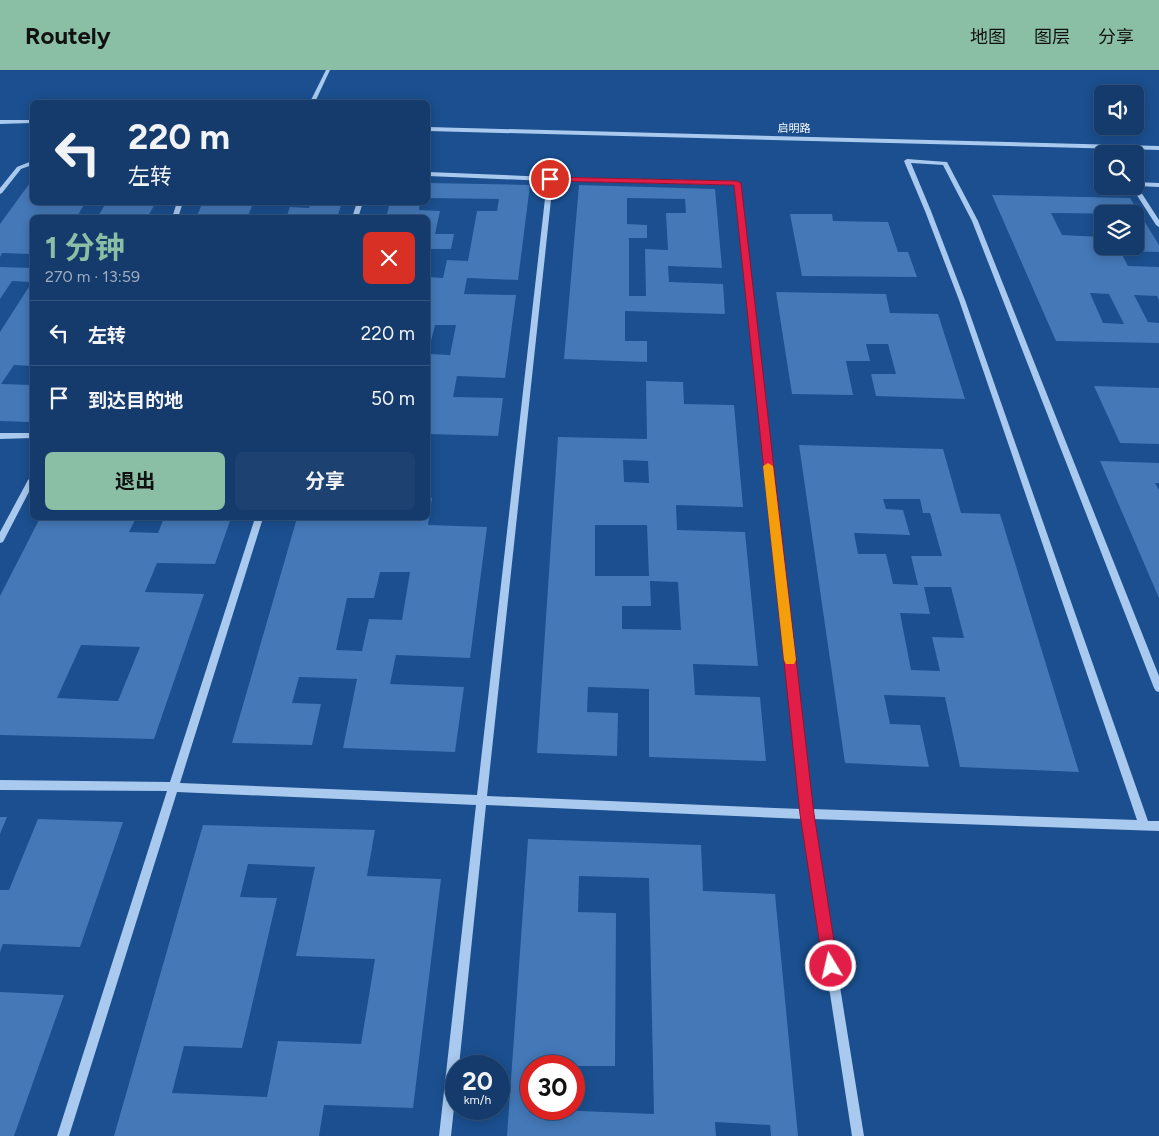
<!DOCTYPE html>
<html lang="zh">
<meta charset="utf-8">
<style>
body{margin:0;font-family:Figtree,"Noto Sans SC",sans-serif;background:#1d4271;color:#f1f3f6;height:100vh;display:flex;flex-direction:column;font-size:19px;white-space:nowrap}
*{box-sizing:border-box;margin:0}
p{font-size:16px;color:#9dadc1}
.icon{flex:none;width:28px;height:28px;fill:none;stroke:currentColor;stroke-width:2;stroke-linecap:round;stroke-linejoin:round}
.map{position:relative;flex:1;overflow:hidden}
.sheet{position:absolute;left:30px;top:145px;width:400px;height:305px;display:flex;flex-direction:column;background:#143b6b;border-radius:8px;box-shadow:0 2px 12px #0003,0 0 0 1px #33557e}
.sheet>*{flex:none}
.guide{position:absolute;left:30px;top:30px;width:400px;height:105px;border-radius:8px;box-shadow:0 2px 12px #0003,0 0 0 1px #33557e;background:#143b6b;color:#f1f3f6;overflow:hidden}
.fabs{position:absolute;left:1094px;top:15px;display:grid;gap:10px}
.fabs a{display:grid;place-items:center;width:50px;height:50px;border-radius:8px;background:#143b6b;box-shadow:0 2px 12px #0003,0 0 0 1px #33557e;font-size:25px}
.speed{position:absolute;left:445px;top:985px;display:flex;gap:10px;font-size:25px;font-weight:700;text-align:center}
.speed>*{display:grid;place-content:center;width:65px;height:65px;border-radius:50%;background:#143b6b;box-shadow:0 2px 12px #0003,0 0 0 1px #33557e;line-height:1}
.speed small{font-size:12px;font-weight:400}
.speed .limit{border:8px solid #d22;background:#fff;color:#111}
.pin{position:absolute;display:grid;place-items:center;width:42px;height:42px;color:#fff;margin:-21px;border:2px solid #fff;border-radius:50%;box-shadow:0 1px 5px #0007}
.me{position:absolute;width:55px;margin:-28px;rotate:351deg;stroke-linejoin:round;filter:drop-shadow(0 0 4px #0008)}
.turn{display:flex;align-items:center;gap:18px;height:105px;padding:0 15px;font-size:22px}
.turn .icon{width:65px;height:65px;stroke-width:2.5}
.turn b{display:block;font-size:35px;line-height:42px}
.round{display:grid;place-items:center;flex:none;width:52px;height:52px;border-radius:8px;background:#1d4271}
.overview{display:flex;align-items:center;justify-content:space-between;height:85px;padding:0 15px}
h1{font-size:30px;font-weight:700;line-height:38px;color:#8abfa5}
.action{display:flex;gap:10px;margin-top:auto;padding:10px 15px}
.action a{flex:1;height:58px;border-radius:8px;background:#8abfa5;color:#111;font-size:20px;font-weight:700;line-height:58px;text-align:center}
.action a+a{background:#1d4271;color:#f1f3f6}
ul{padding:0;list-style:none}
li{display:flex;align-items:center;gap:15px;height:65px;padding:0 15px;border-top:1px solid #33557e}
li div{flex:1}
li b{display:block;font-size:19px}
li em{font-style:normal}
header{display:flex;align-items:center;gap:30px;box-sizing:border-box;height:70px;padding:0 25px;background:#8abfa5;color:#111}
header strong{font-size:24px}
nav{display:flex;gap:28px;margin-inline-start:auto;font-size:18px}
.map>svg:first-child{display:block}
.building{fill:#4478b7;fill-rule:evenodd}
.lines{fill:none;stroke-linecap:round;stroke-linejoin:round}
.minor{fill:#a9c9ee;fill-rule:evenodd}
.route{fill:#e11d48;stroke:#92132f}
.slow{fill:#f59e0b}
.labels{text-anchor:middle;stroke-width:4;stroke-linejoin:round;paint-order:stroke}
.far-street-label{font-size:11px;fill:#fff;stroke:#1b4f8f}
</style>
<header>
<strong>Routely</strong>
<nav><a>地图</a><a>图层</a><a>分享</a></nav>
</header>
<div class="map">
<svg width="1159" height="1066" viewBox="0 0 1159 1066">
<rect width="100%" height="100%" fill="#1b4f8f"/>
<!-- building -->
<g class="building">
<path d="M32,110V132L85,133L76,148H32V184L2,183L0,187V154Z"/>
<path d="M428,113L530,115L518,210L467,208L464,224L516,225L505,308L457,306L453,327L503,328L498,366L428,364V284L450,285L456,255H435L431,271H428V207L443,208L447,190L468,191L477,141H497L499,129L428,128Z"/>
<path d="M579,115L715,119L722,198L668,196L669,212L723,214L725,244L625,241V271H647V292L564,289ZM627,128L685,129L686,143H666L668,180L645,179L646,226H629V168H647V155L627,154Z"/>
<path d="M992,125L1130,128L1159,175V182L1120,181L1128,196L1159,197V230L1157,226L1134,225L1148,252L1159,253V273L1056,271ZM1051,143L1135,144V176H1102V156L1096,155L1102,167L1062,165ZM1090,223L1109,224L1124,254L1103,253Z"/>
<path d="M156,132L147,148H97L106,133Z"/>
<path d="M203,132H235L233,136H252L247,148H196Z"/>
<path d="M311,132H342L337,148H286L290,137L309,138Z"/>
<path d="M390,132H420L419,140L440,141L435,164H454L451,179H428V148H386Z"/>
<path d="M790,144H832L833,151L888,152L898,182H908L917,207L802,206Z"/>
<path d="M0,197L32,198V296L14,295L1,314L32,315V346L29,352L0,351V262L32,212L12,211L0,229Z"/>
<path d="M776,222L886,224L890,243L938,244L965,329L876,326L871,304H896L888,274H866L870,291H846L853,325L792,324Z"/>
<path d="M646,311L683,312L684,334L734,335L743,437L676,435L677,460L745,462L758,596L693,594L695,625L760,627L766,691L649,687V619L588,617L587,642L618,643L617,686L537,683L558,367L647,369ZM623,390L648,391L649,413L624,412ZM595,455H647L649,506H595ZM650,511L678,512L681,560L622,559V536H651Z"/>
<path d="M1094,316L1159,318V374L1120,373Z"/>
<path d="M799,375L943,379L961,443L1000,444L1079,702L960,697L945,627L884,625L890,654L920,655L929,697L845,693ZM883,429H920L923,443H930L942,486H911L918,515L893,514L886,484H858L854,463L910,465L903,440L886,439ZM924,517H951L964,568L932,567L940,601L911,600L900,543L930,544Z"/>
<path d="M1100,391L1159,393V413H1155L1159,420V528Z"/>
<path d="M428,428H432L428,455L487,457L470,588L396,585L390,614L464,617L455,682L343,678L357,609L299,607L292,633L321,634L312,675L232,673L297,448H428ZM380,502H410L402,550L369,549L362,581L336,580L347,528H374Z"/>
<path d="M40,448H136L129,462L158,463L164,448H231L215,494L157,493L145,522L204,524L154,669L0,665V526ZM81,575L140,577L118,631L57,628Z"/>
<path d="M0,747H7L0,764Z"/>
<path d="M38,749L123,752L80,877L3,874L0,882V820H9Z"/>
<path d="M203,755L375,760L367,806L441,809L413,1038L324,1035L319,1066H114ZM248,794L315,797L296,886L375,889L361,974L278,971L267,1027L172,1023L184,976L242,978L277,828L240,827Z"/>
<path d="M528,769L701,775L703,821L775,824L798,1066H771L770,1055L715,1052L716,1066H507ZM579,806L649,808L654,1044L531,1039V996H615L616,843L578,842Z"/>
<path d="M0,922L64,925L14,1066H0Z"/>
</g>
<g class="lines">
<!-- minor -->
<g class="minor">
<path d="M326,0H330L315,32H310Z"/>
<path d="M0,50H32V53L0,54Z"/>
<path d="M428,57L1159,76V80L428,61Z"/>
<path d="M907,89L947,92L978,151L1159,606V622L1156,621L1154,618L972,151L943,95L911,93L931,141L965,230L1148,751H1159V761L813,749L864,1066H852L803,749L486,735L459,996H456V1019L451,1066H439L476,735L177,722L69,1066H57L167,721L0,720V710L170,712L255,448H263L180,713L477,725L547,111L428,106V102L550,107L737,111L740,113L812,739L1137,750L959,230L925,141L904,91ZM553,111L734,115L801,739L487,726Z"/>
<path d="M32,91V95L21,99L2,123L0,124V118L17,97Z"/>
<path d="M1135,112L1159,113V117L1137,116L1159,150V157L1156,155L1131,116H1135Z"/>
<path d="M177,132H183L178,148H172Z"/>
<path d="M357,132H363L358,148H352Z"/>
<path d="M0,363H32V368L0,369Z"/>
<path d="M32,407V416L3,472L0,473V462L28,410Z"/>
</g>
</g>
<!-- route -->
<path class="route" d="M547,107L737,111L741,113L814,744L838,896L836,901L831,903L826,901L823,896L800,744L734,115L550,111H547Z"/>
<!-- slow -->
<path class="slow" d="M768,393L773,396L796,590L794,594H786L784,590L763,396Z"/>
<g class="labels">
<!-- far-street labels -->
<g class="far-street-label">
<text transform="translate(794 58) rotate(1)" y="4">启明路</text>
</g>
</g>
</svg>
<div class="fabs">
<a><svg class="icon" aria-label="sound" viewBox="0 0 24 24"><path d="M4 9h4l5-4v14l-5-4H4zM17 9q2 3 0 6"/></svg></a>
<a><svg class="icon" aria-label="search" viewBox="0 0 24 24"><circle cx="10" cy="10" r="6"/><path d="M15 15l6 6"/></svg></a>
<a><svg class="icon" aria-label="layers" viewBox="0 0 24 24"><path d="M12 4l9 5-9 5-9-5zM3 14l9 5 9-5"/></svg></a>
</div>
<div class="speed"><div>20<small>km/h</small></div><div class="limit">30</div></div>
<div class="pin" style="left:550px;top:109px;background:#d93025"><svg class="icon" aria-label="arrive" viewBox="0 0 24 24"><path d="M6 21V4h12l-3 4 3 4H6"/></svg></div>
<svg class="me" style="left:831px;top:896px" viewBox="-20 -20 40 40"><circle r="17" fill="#e11d48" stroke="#fff" stroke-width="3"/><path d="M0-11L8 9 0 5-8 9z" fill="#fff"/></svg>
<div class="guide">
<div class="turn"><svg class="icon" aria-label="left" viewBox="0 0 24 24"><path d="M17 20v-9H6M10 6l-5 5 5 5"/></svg><div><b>220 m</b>左转</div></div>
</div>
<section class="sheet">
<div class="overview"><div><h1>1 分钟</h1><p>270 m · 13:59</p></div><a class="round" style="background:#d93025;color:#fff"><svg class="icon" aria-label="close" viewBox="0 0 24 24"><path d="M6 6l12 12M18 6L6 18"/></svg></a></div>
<ul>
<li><svg class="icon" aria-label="left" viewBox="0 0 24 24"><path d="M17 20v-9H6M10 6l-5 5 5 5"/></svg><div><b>左转</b></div><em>220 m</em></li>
<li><svg class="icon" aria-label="arrive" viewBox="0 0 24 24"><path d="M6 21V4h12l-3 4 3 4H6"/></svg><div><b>到达目的地</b></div><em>50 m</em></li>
</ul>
<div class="action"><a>退出</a><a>分享</a></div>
</section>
</div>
